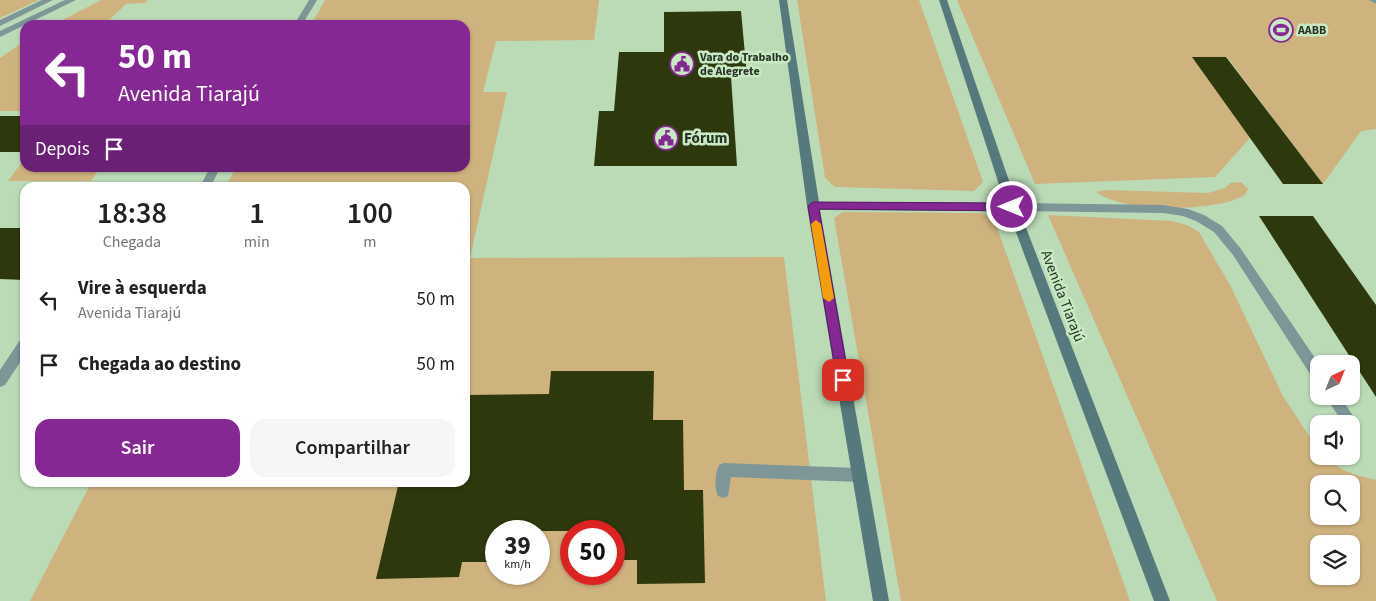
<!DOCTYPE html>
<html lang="pt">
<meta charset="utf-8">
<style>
body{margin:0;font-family:"Source Sans 3",sans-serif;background:#f6f6f6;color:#222;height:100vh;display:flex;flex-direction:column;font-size:19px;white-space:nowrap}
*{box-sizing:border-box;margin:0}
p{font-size:16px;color:#767676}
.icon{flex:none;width:28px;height:28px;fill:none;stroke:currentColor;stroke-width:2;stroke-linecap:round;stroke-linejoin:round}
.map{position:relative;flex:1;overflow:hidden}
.panel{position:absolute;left:20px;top:182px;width:450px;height:305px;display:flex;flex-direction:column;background:#fff;border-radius:15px;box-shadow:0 1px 4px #0004}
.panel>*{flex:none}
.top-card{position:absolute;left:20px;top:20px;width:450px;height:152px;border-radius:15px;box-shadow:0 1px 4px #0004;background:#852893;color:#fff;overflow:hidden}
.needle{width:32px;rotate:43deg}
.controls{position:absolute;left:1310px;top:355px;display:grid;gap:10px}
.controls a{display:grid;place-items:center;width:50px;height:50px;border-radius:10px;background:#fff;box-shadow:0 1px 4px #0004;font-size:25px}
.speed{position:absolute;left:485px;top:520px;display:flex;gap:10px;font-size:25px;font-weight:700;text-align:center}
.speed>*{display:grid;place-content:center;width:65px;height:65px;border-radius:50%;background:#fff;box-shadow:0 1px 4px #0004;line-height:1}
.speed small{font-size:12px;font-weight:400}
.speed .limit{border:8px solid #d22;background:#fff;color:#111}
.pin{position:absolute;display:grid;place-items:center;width:42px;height:42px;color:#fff;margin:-21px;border-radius:10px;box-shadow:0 2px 8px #0006}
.me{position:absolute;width:55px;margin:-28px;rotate:270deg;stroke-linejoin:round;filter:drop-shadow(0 0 4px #0008)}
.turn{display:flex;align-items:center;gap:18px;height:105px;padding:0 15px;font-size:22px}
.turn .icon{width:65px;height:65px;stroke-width:2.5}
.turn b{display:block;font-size:35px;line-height:42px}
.then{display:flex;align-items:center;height:48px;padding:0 15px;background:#0003;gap:10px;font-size:19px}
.eta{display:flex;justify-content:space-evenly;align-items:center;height:85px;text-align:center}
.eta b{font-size:30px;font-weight:600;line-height:35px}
.action{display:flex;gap:10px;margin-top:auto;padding:10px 15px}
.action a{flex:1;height:58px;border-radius:15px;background:#852893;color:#fff;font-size:20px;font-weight:600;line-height:58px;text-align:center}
.action a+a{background:#f6f6f6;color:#222}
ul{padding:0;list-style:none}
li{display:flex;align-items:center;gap:15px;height:65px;padding:0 15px}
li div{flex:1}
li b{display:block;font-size:19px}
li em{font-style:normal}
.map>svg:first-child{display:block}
.green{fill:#cfb37f;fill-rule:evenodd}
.building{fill:#2d380c}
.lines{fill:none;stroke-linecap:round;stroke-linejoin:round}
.lane{fill:#7e9698;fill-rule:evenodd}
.street{fill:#7e9698;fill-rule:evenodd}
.secondary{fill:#55797c;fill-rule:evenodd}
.route{fill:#852893;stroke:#561a60}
.slow{fill:#f59e0b}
.labels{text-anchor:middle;stroke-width:5;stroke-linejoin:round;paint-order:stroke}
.far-poi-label{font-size:12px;font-weight:bold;fill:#273325;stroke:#c8e9c4;text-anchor:start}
.poi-label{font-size:15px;font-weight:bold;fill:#273325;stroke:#c8e9c4;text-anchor:start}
.street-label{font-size:15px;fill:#273325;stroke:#c8e9c4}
</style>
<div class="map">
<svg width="1376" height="601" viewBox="0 0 1376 601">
<rect width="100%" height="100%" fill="#bbdbb7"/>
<!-- green -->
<g class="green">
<path d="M0,0H39L0,18Z"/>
<path d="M101,0H147L145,3L126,4L105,24H55Z"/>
<path d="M325,0H599L594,40L496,41L483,92H507L470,258L784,257L826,601H30L91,483L465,482V188L225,187L236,168H465V25H311ZM496,531H539V574H496ZM571,531H614V574H571Z"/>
<path d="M797,0H919L983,182L974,191L835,187L825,178Z"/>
<path d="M957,0H1376V129L1361,131L1323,184L1227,57H1193L1250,138L1215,177L1035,184Z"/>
<path d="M25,41V111H0V58Z"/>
<path d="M25,158V168H100L91,181H8Z"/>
<path d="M1241,182L1248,189L1244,196C1236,199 1227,203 1218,204C1184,210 1125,212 1096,192L1106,190L1208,193L1225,188L1230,183Z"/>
<path d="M843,212L981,213L994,219L1130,601H901L834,218Z"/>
<path d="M1048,215L1172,221L1187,225L1199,232L1230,285L1283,396L1319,451V456C1328,456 1332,463 1340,468C1351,474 1364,477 1376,480V601H1217ZM1319,484H1351V516H1319ZM1319,544H1351V576H1319Z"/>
</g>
<!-- building -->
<g class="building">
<path d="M741,11L747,76H731L737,166H594L599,111H614L619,52H664V12Z"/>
<path d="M1192,57H1226L1323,184H1283Z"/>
<rect x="0" y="116" width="25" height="36"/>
<path d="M1259,216H1313L1376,305V397Z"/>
<path d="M0,228H25V280L0,279Z"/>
<path d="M551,371H654L653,420H683L684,490H703L705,583L637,584V560H614L613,531H493L488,562H462L459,577L376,579L399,482H465V395L549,394Z"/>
</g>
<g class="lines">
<!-- lane -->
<g class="lane">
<path d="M42,0H53L0,26V20Z"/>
<path d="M65,0H76L0,37V31Z"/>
<path d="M1369,0H1376V4Z"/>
<path d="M133,182L137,183L139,188H127L129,183Z"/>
<path d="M1012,203L1163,205L1188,209L1204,215L1222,226L1241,249L1319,364V382L1314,380L1233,255L1214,232L1196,221L1183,216L1163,213L1012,211L1006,207Z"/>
<path d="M25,339V355L5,385L0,387V370L20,340Z"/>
<path d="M1325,396H1340L1355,419L1353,423H1343Z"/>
<path d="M724,463L859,468L864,470L866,475L864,480L859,482L731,477L728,496L723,498L718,496C714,488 715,474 719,465Z"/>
</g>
<!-- street -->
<g class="street">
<path d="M309,0H317L302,25H294Z"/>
<path d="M210,168H220L210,188H199Z"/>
</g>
<!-- secondary -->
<path class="secondary" d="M779,0H787L819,202L1005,203L939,0H947L1018,207L1170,601H1154L1008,211L820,210L889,601H873L807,206Z"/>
</g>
<!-- route -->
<path class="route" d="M813,202L1012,203L1017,207L1012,211L819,209L849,380L847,384L843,386L839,384L837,380L808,206Z"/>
<!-- slow -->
<path class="slow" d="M816,220L821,224L834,298L829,302L823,298L811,224Z"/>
<!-- icons -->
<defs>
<g id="stadium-ring" transform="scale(1.25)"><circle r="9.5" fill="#c8e9c4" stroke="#852893" stroke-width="1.5"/><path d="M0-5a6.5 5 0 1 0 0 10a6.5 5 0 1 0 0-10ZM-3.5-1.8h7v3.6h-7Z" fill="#852893"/></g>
<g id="civic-ring" transform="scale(1.25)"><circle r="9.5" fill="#c8e9c4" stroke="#852893" stroke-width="1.5"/><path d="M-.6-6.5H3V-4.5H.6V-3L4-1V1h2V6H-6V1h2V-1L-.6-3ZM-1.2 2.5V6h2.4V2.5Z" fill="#852893"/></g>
</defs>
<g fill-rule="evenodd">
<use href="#stadium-ring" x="1281" y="30"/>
<use href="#civic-ring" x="682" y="64"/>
<use href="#civic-ring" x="666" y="138"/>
</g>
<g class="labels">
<!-- far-poi labels -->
<g class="far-poi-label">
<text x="1298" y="34">AABB</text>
<text x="700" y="61">Vara do Trabalho<tspan x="700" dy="14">de Alegrete</tspan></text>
</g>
<!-- poi labels -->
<g class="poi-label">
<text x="684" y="143">Fórum</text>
</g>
<!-- street labels -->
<g class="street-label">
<text transform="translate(1063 296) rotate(69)" y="5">Avenida Tiarajú</text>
</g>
</g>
</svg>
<div class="controls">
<a><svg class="needle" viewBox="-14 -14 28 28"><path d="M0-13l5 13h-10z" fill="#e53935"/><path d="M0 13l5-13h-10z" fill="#767676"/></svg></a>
<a><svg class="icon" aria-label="sound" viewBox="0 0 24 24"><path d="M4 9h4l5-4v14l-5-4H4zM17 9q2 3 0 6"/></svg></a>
<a><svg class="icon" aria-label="search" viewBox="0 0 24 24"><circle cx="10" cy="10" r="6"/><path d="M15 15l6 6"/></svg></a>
<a><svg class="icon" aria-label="layers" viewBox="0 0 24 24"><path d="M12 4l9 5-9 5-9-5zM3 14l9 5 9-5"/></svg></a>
</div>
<div class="speed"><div>39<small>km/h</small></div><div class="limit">50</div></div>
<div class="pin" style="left:843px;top:380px;background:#d93025"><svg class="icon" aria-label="arrive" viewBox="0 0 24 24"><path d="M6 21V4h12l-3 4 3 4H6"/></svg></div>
<svg class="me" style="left:1012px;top:207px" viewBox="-20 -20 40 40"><circle r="17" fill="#852893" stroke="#fff" stroke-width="3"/><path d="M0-11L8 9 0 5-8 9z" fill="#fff"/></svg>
<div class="top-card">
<div class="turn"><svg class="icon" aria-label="left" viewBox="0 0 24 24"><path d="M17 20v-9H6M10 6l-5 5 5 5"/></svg><div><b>50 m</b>Avenida Tiarajú</div></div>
<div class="then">Depois<svg class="icon" aria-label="arrive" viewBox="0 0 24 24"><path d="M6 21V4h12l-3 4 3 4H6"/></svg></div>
</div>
<section class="panel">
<div class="eta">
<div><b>18:38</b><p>Chegada</p></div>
<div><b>1</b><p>min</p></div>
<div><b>100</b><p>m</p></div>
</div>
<ul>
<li><svg class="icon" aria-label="left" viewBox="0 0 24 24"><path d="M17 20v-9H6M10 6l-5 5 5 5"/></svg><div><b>Vire à esquerda</b><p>Avenida Tiarajú</p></div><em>50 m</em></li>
<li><svg class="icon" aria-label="arrive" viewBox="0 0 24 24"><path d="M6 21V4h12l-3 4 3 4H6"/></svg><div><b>Chegada ao destino</b></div><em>50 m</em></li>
</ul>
<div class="action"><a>Sair</a><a>Compartilhar</a></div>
</section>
</div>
